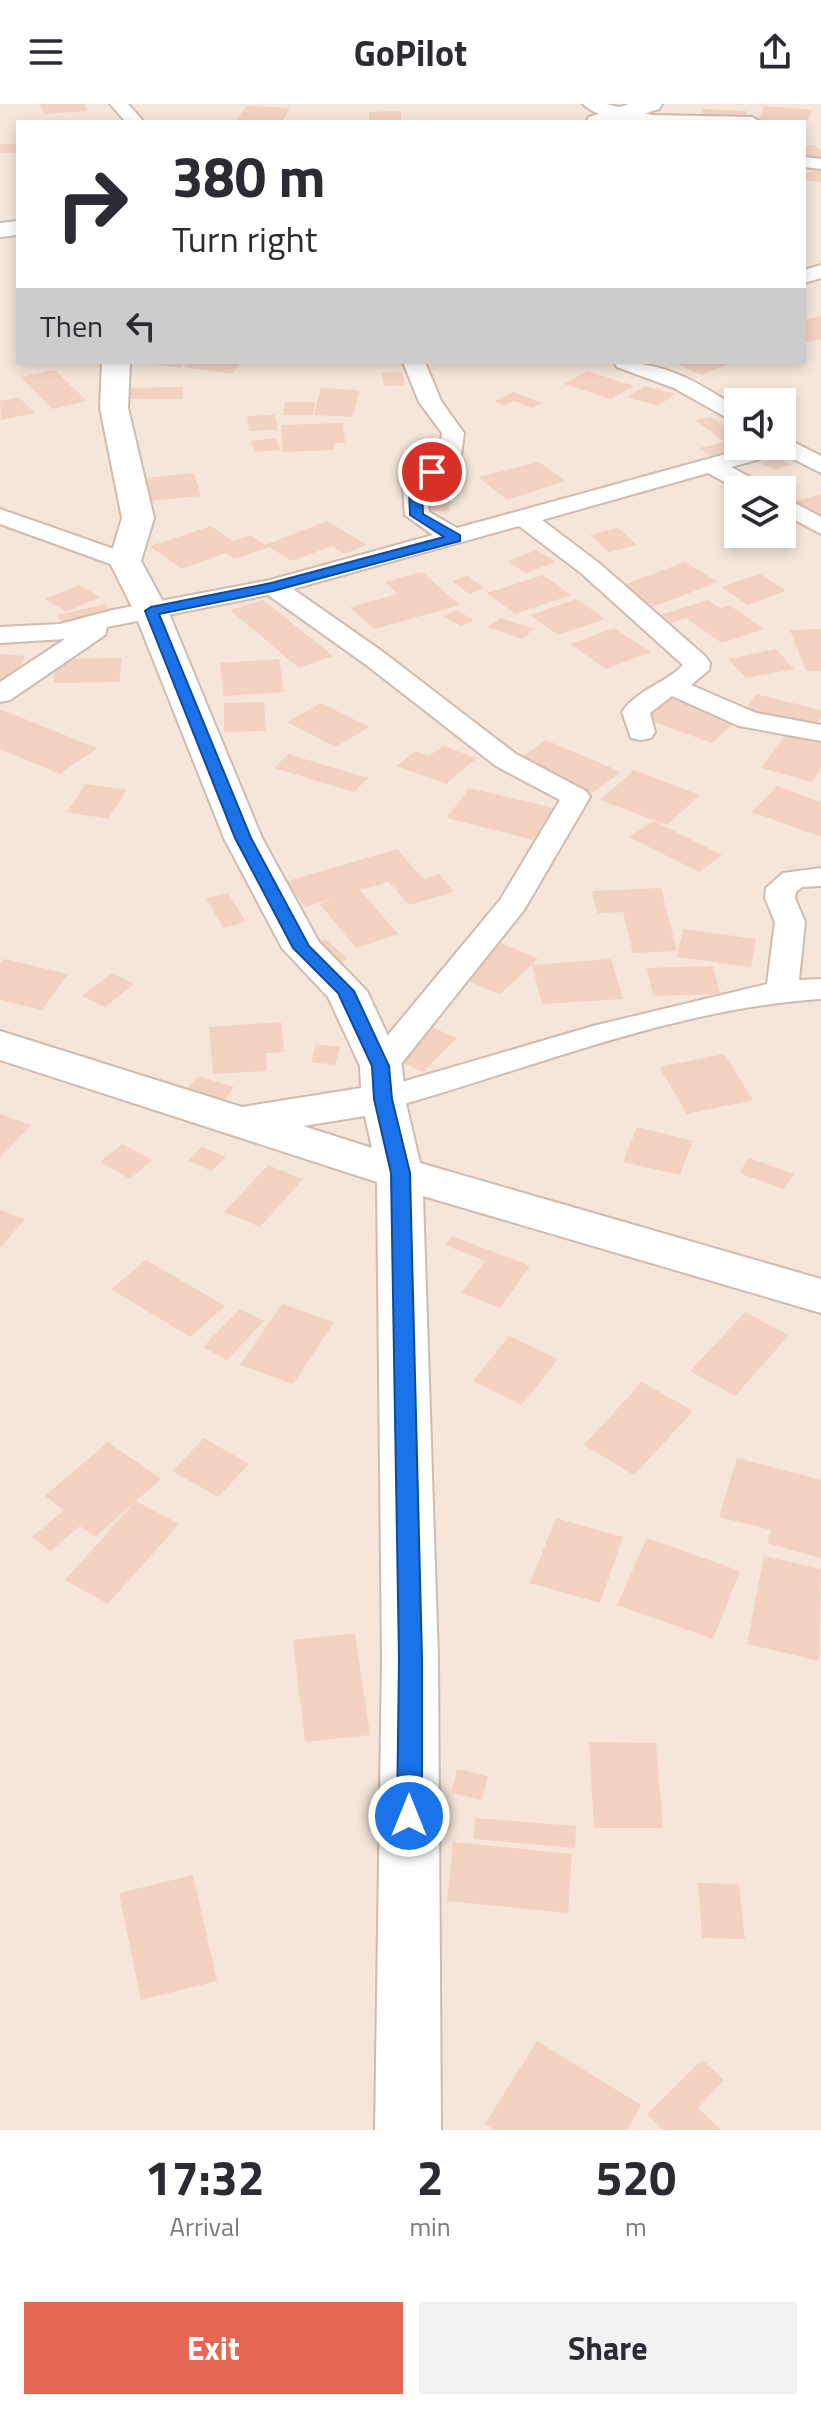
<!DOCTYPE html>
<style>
body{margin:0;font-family:"Titillium Web",sans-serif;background:#f2f2f3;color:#2b2b33;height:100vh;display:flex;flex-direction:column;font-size:30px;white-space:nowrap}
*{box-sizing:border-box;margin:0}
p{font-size:26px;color:#7c7c81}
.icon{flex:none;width:44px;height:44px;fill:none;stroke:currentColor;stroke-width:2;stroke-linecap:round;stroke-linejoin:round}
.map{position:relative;height:2026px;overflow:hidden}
.side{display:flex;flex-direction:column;background:#fff;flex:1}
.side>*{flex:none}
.top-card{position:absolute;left:16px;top:16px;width:790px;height:244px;border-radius:0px;box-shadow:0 4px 12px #0003;background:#fff;color:#2b2b33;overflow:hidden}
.buttons{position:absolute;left:724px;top:284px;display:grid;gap:16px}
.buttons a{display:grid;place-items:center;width:72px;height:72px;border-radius:0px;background:#fff;box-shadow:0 4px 12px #0003;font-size:40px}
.pin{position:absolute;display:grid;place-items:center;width:68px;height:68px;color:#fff;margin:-34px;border:4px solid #fff;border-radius:50%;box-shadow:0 2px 8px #0007}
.me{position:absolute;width:88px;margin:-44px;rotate:0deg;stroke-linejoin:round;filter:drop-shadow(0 0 6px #0008)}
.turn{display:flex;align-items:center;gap:28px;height:168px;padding:0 24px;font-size:36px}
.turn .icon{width:104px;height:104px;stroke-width:2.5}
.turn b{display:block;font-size:56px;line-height:68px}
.then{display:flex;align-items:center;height:76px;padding:0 24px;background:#0003;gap:16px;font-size:30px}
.eta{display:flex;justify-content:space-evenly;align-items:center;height:136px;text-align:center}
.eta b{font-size:48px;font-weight:700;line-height:56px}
.cta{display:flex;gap:16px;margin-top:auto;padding:16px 24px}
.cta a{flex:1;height:92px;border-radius:0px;background:#e66751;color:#fff;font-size:32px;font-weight:700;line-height:92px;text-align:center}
.cta a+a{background:#f2f2f3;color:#2b2b33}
header{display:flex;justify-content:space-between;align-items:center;height:104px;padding:0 24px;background:#fff;font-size:36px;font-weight:700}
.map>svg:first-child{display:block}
.residential{fill:#f5e6d9;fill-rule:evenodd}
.building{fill:#f3d2c2}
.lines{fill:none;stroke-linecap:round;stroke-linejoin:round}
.minor-casing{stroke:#d0bbaf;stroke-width:4}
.tertiary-casing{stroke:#d0bbaf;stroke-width:4}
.minor{fill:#fff;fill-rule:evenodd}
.tertiary{fill:#fff;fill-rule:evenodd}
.route{fill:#1a73e8;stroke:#114b97;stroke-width:2}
</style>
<header><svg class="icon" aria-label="menu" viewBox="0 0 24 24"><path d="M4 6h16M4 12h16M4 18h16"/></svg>GoPilot<svg class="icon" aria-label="share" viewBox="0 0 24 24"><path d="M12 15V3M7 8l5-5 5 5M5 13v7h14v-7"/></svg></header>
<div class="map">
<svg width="821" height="2026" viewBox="0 0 821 2026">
<rect width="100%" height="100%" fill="#fdf5eb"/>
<!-- residential -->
<path class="residential" d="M0,0H821V2026H0ZM18,18H804V258H18ZM738,298H782V342H738ZM738,386H782V430H738Z"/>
<!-- building -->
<g class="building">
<path d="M40,0H84L87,7L44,10Z"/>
<path d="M246,2L290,4L282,18L236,17Z"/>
<path d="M764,2L812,6L808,16L801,18L759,16Z"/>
<path d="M703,5L746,7V17L702,16Z"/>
<path d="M401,7V17H369V8Z"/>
<rect x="0" y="40" width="18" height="9"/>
<path d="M815,41L821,47V54L804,55V42Z"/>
<path d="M821,65V78L804,76V70Z"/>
<path d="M821,212V235L804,239V216Z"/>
<path d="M140,258H185L180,264Z"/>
<path d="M188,258H233L242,259L232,270L183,263Z"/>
<path d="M678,258H733L702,271L674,259Z"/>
<path d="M55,266L87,297L52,305L20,273Z"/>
<path d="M587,267L634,282L611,295L564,280Z"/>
<path d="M402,268L405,281L384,282L381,269Z"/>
<path d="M644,282L675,290L658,302L627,293Z"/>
<path d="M183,283L182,295H127L129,284Z"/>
<path d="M321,284L359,286L353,313L314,311Z"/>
<path d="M514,288L543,299L533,304L514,297L504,301L494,297Z"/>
<path d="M19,293L35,309L1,316L0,297Z"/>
<path d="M285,298H315L313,311H283Z"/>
<path d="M275,311L278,326L249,327L247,312Z"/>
<path d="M711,313L738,332V342L745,343L710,352L699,344L725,338L695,316Z"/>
<path d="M343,319L345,339H334V346L283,348L281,321Z"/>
<path d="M276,334L280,346L255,348L250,337Z"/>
<path d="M778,353L791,361L774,366L761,359Z"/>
<path d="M539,358L565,377L507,396L478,373Z"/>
<path d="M194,369L201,392L139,398L133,375Z"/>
<path d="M426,381L453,383L448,408L420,406Z"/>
<path d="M821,390V414L796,397Z"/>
<path d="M327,417L367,441L344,450L332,442L292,457L269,443L234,455L226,449L181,465L150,442L211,422L233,437L251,431L265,441Z"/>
<path d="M618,424L637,441L609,448L590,431Z"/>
<path d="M537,446L556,458L526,469L507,457Z"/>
<path d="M685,458L718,478L653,503L623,481Z"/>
<path d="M422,468L460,501L374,525L350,503L398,490L385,478Z"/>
<path d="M760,470L786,487L748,501L721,483Z"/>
<path d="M543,471L571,491L515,510L487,489Z"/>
<path d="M467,472L485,484L469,490L452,477Z"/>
<path d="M79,481L100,493L66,508L45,495Z"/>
<path d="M577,495L605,515L558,531L530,511Z"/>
<path d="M263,496L333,552L299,564L230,506Z"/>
<path d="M708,496L720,504L729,501L764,525L722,539L686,514L665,521L654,513Z"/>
<path d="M105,500L114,511L66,523L57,511Z"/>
<path d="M456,506L474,516L461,522L443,512Z"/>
<path d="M500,514L534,525L522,535L488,523Z"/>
<path d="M614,524L651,548L606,565L570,540Z"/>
<path d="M821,525V567H806L790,526Z"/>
<path d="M776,545L794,565L746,574L728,555Z"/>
<path d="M0,550L25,552L11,579L0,578Z"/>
<path d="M122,554L119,578L53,579L57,555Z"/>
<path d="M279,555L284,588L224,592L220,559Z"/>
<path d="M756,590L821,606V613L813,627L743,610Z"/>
<path d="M666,592L736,617L712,639L642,614Z"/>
<path d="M264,598L266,627L224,628V599Z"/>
<path d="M321,599L369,623L336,643L287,618Z"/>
<path d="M0,605L97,644L60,670L0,645Z"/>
<path d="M788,626L821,635V664L812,678L761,664Z"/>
<path d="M546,636L621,668L591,690L516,657Z"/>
<path d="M443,642L477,654L446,680L397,662L415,647L429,652Z"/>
<path d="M288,650L368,674L354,688L274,664Z"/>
<path d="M634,666L700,691L667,721L600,696Z"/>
<path d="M86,680L127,686L108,715L67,708Z"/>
<path d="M777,682L821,698V733L752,708Z"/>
<path d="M469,684L554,704L533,736L447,714Z"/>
<path d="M654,717L722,751L699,768L629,733Z"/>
<path d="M397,745L423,775L439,770L454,788L409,801L389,778L360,786L398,830L356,844L320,800L334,794L305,803L285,778Z"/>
<path d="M661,784L677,847L633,849L623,808L597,809L592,787Z"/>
<path d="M228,789L246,818L223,824L206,794Z"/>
<path d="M683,825L756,835L751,863L677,853Z"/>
<path d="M325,835L348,855L330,863L308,842Z"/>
<path d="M501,839L538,855L500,890L463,875Z"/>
<path d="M4,855L68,870L42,906L0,896V860Z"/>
<path d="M611,855L623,895L542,900L532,861Z"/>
<path d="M713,862L720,890L653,892L647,864Z"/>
<path d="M112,869L134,880L105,903L82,892Z"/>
<path d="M281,918L284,948L266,949L267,967L213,970L209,923Z"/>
<path d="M425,920L457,934L423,968L390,953Z"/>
<path d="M316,940L340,943L335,961L311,958Z"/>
<path d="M724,950L753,996L687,1010L659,963Z"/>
<path d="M198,972L234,983L221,1000L184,988Z"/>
<path d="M0,1010L31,1021L0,1054Z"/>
<path d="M637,1023L693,1037L680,1071L623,1058Z"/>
<path d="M122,1040L152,1056L130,1075L100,1058Z"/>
<path d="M202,1043L226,1053L212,1067L188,1057Z"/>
<path d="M749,1054L794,1070L784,1085L739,1069Z"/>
<path d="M268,1061L303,1075L260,1123L224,1108Z"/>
<path d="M0,1106L25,1115L0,1144Z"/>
<path d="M452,1132L530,1162L500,1204L462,1189L485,1157L445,1141Z"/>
<path d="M146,1156L225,1202L190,1233L111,1185Z"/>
<path d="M282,1200L334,1218L293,1280L240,1261Z"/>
<path d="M240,1205L264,1217L227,1256L203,1243Z"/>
<path d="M745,1208L789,1231L735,1292L690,1267Z"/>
<path d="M509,1232L558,1255L522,1301L473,1277Z"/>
<path d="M642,1278L693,1307L634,1371L584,1341Z"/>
<path d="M204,1334L249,1360L218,1393L172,1367Z"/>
<path d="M108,1338L161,1375L95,1433L80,1422L50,1447L32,1433L64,1406L45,1392Z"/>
<path d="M737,1354L821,1376V1454L767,1439L771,1426L719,1413Z"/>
<path d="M136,1397L179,1420L108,1500L65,1476Z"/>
<path d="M556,1414L623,1433L600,1499L530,1479Z"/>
<path d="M647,1434L740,1467L713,1535L617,1501Z"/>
<path d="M764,1452L821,1465L819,1557L747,1540Z"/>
<path d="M355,1529L370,1631L305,1638L293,1536Z"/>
<path d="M589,1638L656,1639L663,1724H594Z"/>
<path d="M457,1665L488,1672L482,1696L451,1689Z"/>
<path d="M475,1714L576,1722L575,1744L474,1735Z"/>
<path d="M453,1738L572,1750L568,1809L447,1797Z"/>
<path d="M193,1771L217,1877L141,1896L119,1789Z"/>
<path d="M698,1779L739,1780L745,1835L702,1834Z"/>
<path d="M537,1937L641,2001L627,2026H494L485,2020Z"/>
<path d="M702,1956L724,1976L698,2004L721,2026H663L647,2010Z"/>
</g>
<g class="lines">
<!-- minor casing -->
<g class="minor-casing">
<g id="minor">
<path d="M110,0H128L144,18H126Z"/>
<path d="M583,0H606L652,11L752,13L761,18C721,18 610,28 583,0Z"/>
<path d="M804,53L821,55V65L804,63Z"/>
<path d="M821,161V174L804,179V166Z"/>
<path d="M403,258H425L441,297L464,329L461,351L427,386L429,408L457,424L755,342H782V332L821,352V369L782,349L731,363L765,381L769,386H739L708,369L542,416L599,459L706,553L710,559L709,566L691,581L756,609L821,621V637L739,622L672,592L650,609L655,628L651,634L641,636L631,634L622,608C638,585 666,579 683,561L581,469L519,422L293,485L383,548L516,650L586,687L590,693L524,806L393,970L381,973L369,970L364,962L369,954L500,796L560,696L496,662L365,560L268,491L107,523L105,531L10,596L0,598V578L65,535L0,539V523L60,520L113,506L270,476L433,431L405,411L403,384L439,349L442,329L419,298Z"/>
<path d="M614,258C666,258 695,277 738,304V320L674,284L617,263Z"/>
<path d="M782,392L821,413V430L782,409Z"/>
<path d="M0,405L134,452L137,457L134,462H116L0,420Z"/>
<path d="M821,764V782L802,783L796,788L795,794L805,818L799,876L821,875V895C673,904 525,967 383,1006L371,1003L366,995L371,987L593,922L767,880L775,818L765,794L766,784L783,769Z"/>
</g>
</g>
<!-- tertiary casing -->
<g class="tertiary-casing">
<g id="tertiary">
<path d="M629,0H662L659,5L619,18H586L589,13Z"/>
<path d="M18,117V131L0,133V119Z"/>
<path d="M102,258H130L128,304L154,414L141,457L168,507L262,734L319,838L367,887L402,962L405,995L420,1059L821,1175V1209L423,1092L438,1555L441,2026H375L382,1555L377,1078L0,956V927L242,1003L361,984L360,962L328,893L282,844L224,734L134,507L109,457L122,414L100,304ZM365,1012L372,1044L303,1022Z"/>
</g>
</g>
<!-- minor -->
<use href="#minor" class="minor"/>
<!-- tertiary -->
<use href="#tertiary" class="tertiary"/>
</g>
<!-- route -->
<path class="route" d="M432,364L438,368L422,385L423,410L460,431V437L273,487L159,510L251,734L309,842L354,887L389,962L392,995L410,1069L422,1555V1712L418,1720L409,1723L401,1720L397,1712L399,1555L391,1069L374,995L372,962L338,889L293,844L235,734L145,507L151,503L271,479L444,433L410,411L409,384Z"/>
</svg>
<div class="buttons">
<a><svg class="icon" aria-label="sound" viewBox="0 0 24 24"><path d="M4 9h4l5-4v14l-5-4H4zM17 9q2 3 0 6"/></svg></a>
<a><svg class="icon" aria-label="layers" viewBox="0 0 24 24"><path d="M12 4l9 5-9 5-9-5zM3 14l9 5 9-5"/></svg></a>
</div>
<div class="pin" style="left:432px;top:368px;background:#d93025"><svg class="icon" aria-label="arrive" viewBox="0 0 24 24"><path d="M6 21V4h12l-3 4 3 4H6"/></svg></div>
<svg class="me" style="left:409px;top:1712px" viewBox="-20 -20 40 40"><circle r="17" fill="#1a73e8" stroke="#fff" stroke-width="3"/><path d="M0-11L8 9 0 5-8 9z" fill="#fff"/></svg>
<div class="top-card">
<div class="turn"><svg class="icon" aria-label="right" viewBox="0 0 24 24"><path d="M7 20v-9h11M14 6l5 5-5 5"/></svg><div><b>380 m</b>Turn right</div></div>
<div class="then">Then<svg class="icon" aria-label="left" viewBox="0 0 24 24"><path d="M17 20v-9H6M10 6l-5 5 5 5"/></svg></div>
</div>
</div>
<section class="side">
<div class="eta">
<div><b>17:32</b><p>Arrival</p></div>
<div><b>2</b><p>min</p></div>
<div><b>520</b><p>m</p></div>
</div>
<div class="cta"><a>Exit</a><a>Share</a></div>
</section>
